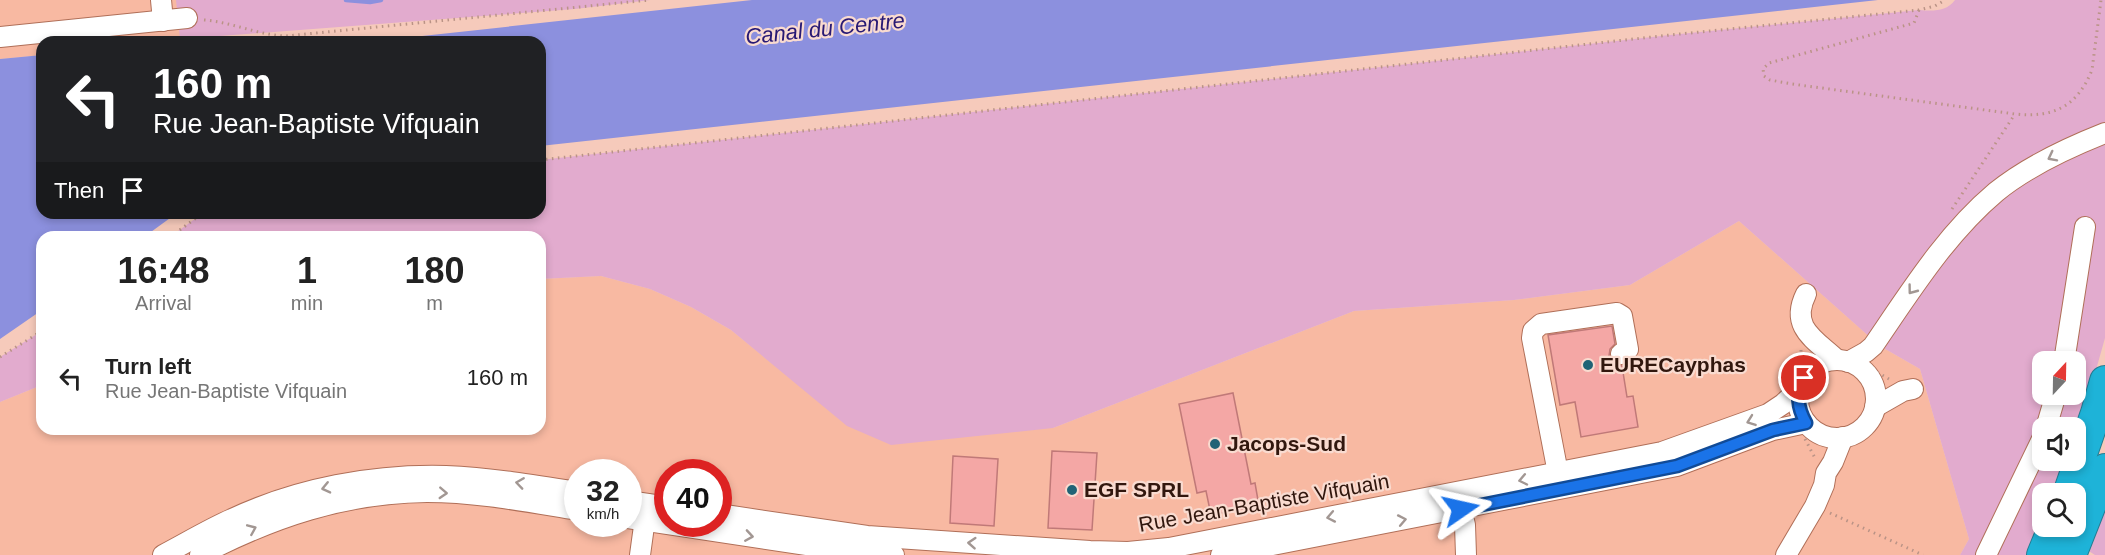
<!DOCTYPE html>
<style>
body{margin:0;font-family:Arial,sans-serif;background:#f2f2f2;color:#222;height:100vh;display:flex;flex-direction:column;font-size:22px;white-space:nowrap}
*{box-sizing:border-box;margin:0}
p{font-size:20px;color:#767676}
.icon{flex:none;width:33px;height:33px;fill:none;stroke:currentColor;stroke-width:2;stroke-linecap:round;stroke-linejoin:round}
.map{position:relative;flex:1;overflow:hidden}
.sheet{position:absolute;left:36px;top:231px;width:510px;height:204px;display:flex;flex-direction:column;background:#fff;border-radius:18px;box-shadow:0 3px 9px #0003}
.sheet>*{flex:none}
.hud{position:absolute;left:36px;top:36px;width:510px;height:183px;border-radius:18px;box-shadow:0 3px 9px #0003;background:#202124;color:#fff;overflow:hidden}
.needle{width:39px;rotate:22deg}
.buttons{position:absolute;left:2032px;top:351px;display:grid;gap:12px}
.buttons a{display:grid;place-items:center;width:54px;height:54px;border-radius:12px;background:#fff;box-shadow:0 3px 9px #0003;font-size:30px}
.speed{position:absolute;left:564px;top:459px;display:flex;gap:12px;font-size:30px;font-weight:700;text-align:center}
.speed>*{display:grid;place-content:center;width:78px;height:78px;border-radius:50%;background:#fff;box-shadow:0 3px 9px #0003;line-height:1}
.speed small{font-size:15px;font-weight:400}
.speed .limit{border:9px solid #d22;background:#fff;color:#111}
.pin{position:absolute;display:grid;place-items:center;width:51px;height:51px;color:#fff;margin:-26px;border:3px solid #fff;border-radius:50%;box-shadow:0 2px 6px #0007}
.me{position:absolute;width:66px;margin:-33px;rotate:79deg;stroke-linejoin:round;filter:drop-shadow(0 0 4px #0008)}
.turn{display:flex;align-items:center;gap:21px;height:126px;padding:0 18px;font-size:27px}
.turn .icon{width:78px;height:78px;stroke-width:2.5}
.turn b{display:block;font-size:42px;line-height:51px}
.then{display:flex;align-items:center;height:57px;padding:0 18px;background:#0003;gap:12px;font-size:22px}
.eta{display:flex;justify-content:space-evenly;align-items:center;height:102px;text-align:center}
.eta b{font-size:36px;font-weight:700;line-height:42px}
ul{padding:0;list-style:none}
li{display:flex;align-items:center;gap:18px;height:90px;padding:0 18px}
li div{flex:1}
li b{display:block;font-size:22px}
li em{font-style:normal}
.map>svg:first-child{display:block}
.built{fill:#f8b9a2;fill-rule:evenodd}
.green{fill:#e2abce;fill-rule:evenodd}
.water{fill:#8c90de}
.lines{fill:none;stroke-linecap:round;stroke-linejoin:round}
.stream{stroke:#8c90de;stroke-width:4.5}
.building{fill:#f4a7a5;stroke:#c07978;stroke-width:1.5}
.minor-casing{stroke:#b06f58;stroke-width:22}
.highway-casing{stroke:#257c91;stroke-width:32}
.path{stroke:#ba9386;stroke-width:3;stroke-dasharray:1.5 4.5;stroke-linecap:butt}
.minor{stroke:#fff;stroke-width:20}
.highway{stroke:#1eb3d8;stroke-width:30}
.oneway{stroke:#a29793}
.route-casing{stroke:#114b97;stroke-width:15}
.route{stroke:#1a73e8;stroke-width:10}
.poi-dot{fill:#206376;stroke:#f9dbd0;stroke-width:2}
.labels{text-anchor:middle;stroke-width:4.5;stroke-linejoin:round;paint-order:stroke}
.poi-label{font-size:21px;font-weight:bold;fill:#31170e;stroke:#f9dbd0;text-anchor:start}
.street-label{font-size:21px;fill:#31170e;stroke:#f9dbd0}
.water-label{font-size:22px;font-style:italic;fill:#281974;stroke:#f9dbd0}
</style>
<div class="map">
<svg width="2105" height="555" viewBox="0 0 2105 555">
<rect width="100%" height="100%" fill="#f6cabb"/>
<!-- built -->
<g class="built">
<path d="M0,0H550L160,42H42V55L0,59Z"/>
<path d="M1739,221L1880,346L1920,369L1969,539L1960,555H0V402L42,385V429H540V279L601,276L650,289L691,307L731,330L779,369L1053,428L1354,311L1514,300L1630,285ZM578,472H628V524H578ZM668,472H718V524H668Z"/>
</g>
<!-- green -->
<g class="green">
<path d="M176,0H650L575,9L180,39Z"/>
<path d="M1955,0H2105V127L2007,178L1872,339L1739,221L1630,285L1514,300L1354,311L1053,428L891,445L847,426L731,330L691,307L650,289L601,276L540,279V237H170L203,213H540V160L1670,35L1919,10C1933,11 1946,12 1955,0Z"/>
<path d="M2105,139V338L2083,416L2076,428H2043V460L2068,461L2056,493L2043,494V524L2029,555H1960L1969,539L1920,369L1880,346L1908,305L1982,213L2038,170ZM2043,362H2076V394H2043Z"/>
<path d="M42,331V385L0,402V357Z"/>
<path d="M2105,494V555H2095L2084,548Z"/>
</g>
<!-- water -->
<g class="water">
<path d="M752,0H1878L540,146V42H367Z"/>
<path d="M42,55V213H177L144,237H42V310L0,339V59Z"/>
</g>
<g class="lines">
<!-- stream -->
<path class="stream" d="M346,0L370,2L381,0"/>
</g>
<!-- building -->
<g class="building">
<path d="M1612,326L1615,344L1610,349L1609,356L1612,361L1622,366L1627,397L1633,396L1638,427L1581,437L1575,402L1560,405L1548,335Z"/>
<path d="M1233,393L1251,484L1255,483L1259,506L1211,515L1206,491L1197,493L1179,404Z"/>
<path d="M1052,451L1097,453L1092,530L1048,528Z"/>
<path d="M953,456L998,459L994,526L950,523Z"/>
</g>
<g class="lines">
<!-- minor casing -->
<g class="minor-casing">
<g id="minor">
<path d="M161,0L163,21"/>
<path d="M0,37L187,18"/>
<path d="M1806,294C1789,328 1816,340 1837,360"/>
<circle cx="1837" cy="399" r="39"/>
<path d="M1848,362L1866,352L1873,346C1910,292 1946,234 1996,192C2028,166 2067,148 2105,133"/>
<path d="M2064,362L2085,227"/>
<path d="M1875,407L1903,391L1913,389"/>
<path d="M2046,428L2056,394"/>
<path d="M1558,473L1532,338L1533,331L1541,324L1617,313L1622,316L1628,349L1621,354"/>
<path d="M1458,497L1465,525L1466,555"/>
<path d="M628,501L668,507"/>
<path d="M718,514L867,536L1090,551L1128,552L1169,548L1662,452L1768,414L1783,404L1799,389"/>
<path d="M628,518L826,548L894,555"/>
<path d="M163,555C186,543 209,529 232,519C298,488 374,474 446,476C490,478 534,485 578,492"/>
<path d="M200,555C273,517 344,493 427,492C478,492 528,502 578,510"/>
<path d="M640,555L647,504"/>
<path d="M1221,555L1677,466L1773,430L1806,423"/>
<path d="M1786,555L1815,506L1824,485L1826,473L1833,462L1843,437"/>
<path d="M1986,555L2043,437"/>
</g>
</g>
<!-- highway casing -->
<g class="highway-casing">
<g id="highway">
<path d="M2068,494L2096,413L2105,381"/>
<path d="M2042,555L2054,526"/>
<path d="M2071,555L2105,469"/>
</g>
</g>
<!-- path -->
<g class="path">
<path d="M1919,10L1914,23L1769,63L1763,69L1764,76L1770,80L1792,84L2015,114C2053,118 2077,107 2092,70L2101,0"/>
<path d="M204,20C232,22 257,35 286,36L650,0"/>
<path d="M540,160L1670,35L1919,10L1935,6L1945,0"/>
<path d="M1952,209L2015,114"/>
<path d="M170,237L203,213"/>
<path d="M0,357L42,331"/>
<path d="M1873,368L1877,372L1889,379"/>
<path d="M1794,374L1801,359V349"/>
<path d="M1805,439L1815,458H1817"/>
<path d="M1858,440L1867,435L1877,422"/>
<path d="M1830,513L1923,555"/>
</g>
<!-- minor -->
<use href="#minor" class="minor"/>
<!-- highway -->
<use href="#highway" class="highway"/>
</g>
<!-- one-way arrows -->
<defs><path id="oneway-chevron" d="M-2-3.5L2.5 0L-2 3.5" fill="none" stroke-width="1.6" stroke-linecap="round" stroke-linejoin="round" transform="scale(1.5)"/></defs>
<g class="oneway">
<use href="#oneway-chevron" transform="translate(2052 157) rotate(153)"/>
<use href="#oneway-chevron" transform="translate(1912 290) rotate(127)"/>
<use href="#oneway-chevron" transform="translate(1751 421) rotate(160)"/>
<use href="#oneway-chevron" transform="translate(1523 480) rotate(168)"/>
<use href="#oneway-chevron" transform="translate(520 483) rotate(-172)"/>
<use href="#oneway-chevron" transform="translate(326 488) rotate(167)"/>
<use href="#oneway-chevron" transform="translate(443 493) rotate(3)"/>
<use href="#oneway-chevron" transform="translate(1331 517) rotate(169)"/>
<use href="#oneway-chevron" transform="translate(1402 520) rotate(-11)"/>
<use href="#oneway-chevron" transform="translate(252 529) rotate(-23)"/>
<use href="#oneway-chevron" transform="translate(749 536) rotate(9)"/>
<use href="#oneway-chevron" transform="translate(972 543) rotate(-176)"/>
</g>
<g class="lines">
<!-- route casing -->
<g class="route-casing">
<path id="route" d="M1461,509L1677,466L1773,430L1806,423C1797,407 1796,394 1804,378"/>
</g>
<!-- route -->
<use href="#route" class="route"/>
</g>
<!-- markers -->
<g class="poi-dot">
<circle cx="1588" cy="365" r="6"/>
<circle cx="1215" cy="444" r="6"/>
<circle cx="1072" cy="490" r="6"/>
</g>
<g class="labels">
<!-- poi labels -->
<g class="poi-label">
<text x="1600" y="372">EURECayphas</text>
<text x="1227" y="451">Jacops-Sud</text>
<text x="1084" y="497">EGF SPRL</text>
</g>
<!-- street labels -->
<g class="street-label">
<text transform="translate(1264 503) rotate(-10)" y="7">Rue Jean-Baptiste Vifquain</text>
</g>
<!-- water labels -->
<g class="water-label">
<text transform="translate(825 28) rotate(-6)" y="8">Canal du Centre</text>
</g>
</g>
</svg>
<div class="buttons">
<a><svg class="needle" viewBox="-14 -14 28 28"><path d="M0-13l5 13h-10z" fill="#e53935"/><path d="M0 13l5-13h-10z" fill="#767676"/></svg></a>
<a><svg class="icon" aria-label="sound" viewBox="0 0 24 24"><path d="M4 9h4l5-4v14l-5-4H4zM17 9q2 3 0 6"/></svg></a>
<a><svg class="icon" aria-label="search" viewBox="0 0 24 24"><circle cx="10" cy="10" r="6"/><path d="M15 15l6 6"/></svg></a>
</div>
<div class="speed"><div>32<small>km/h</small></div><div class="limit">40</div></div>
<div class="pin" style="left:1804px;top:378px;background:#d93025"><svg class="icon" aria-label="arrive" viewBox="0 0 24 24"><path d="M6 21V4h12l-3 4 3 4H6"/></svg></div>
<svg class="me" style="left:1461px;top:509px" viewBox="-20 -20 40 40"><path d="M0-17L14 15 0 8-14 15z" fill="#1a73e8" stroke="#fff" stroke-width="4"/></svg>
<div class="hud">
<div class="turn"><svg class="icon" aria-label="left" viewBox="0 0 24 24"><path d="M17 20v-9H6M10 6l-5 5 5 5"/></svg><div><b>160 m</b>Rue Jean-Baptiste Vifquain</div></div>
<div class="then">Then<svg class="icon" aria-label="arrive" viewBox="0 0 24 24"><path d="M6 21V4h12l-3 4 3 4H6"/></svg></div>
</div>
<section class="sheet">
<div class="eta">
<div><b>16:48</b><p>Arrival</p></div>
<div><b>1</b><p>min</p></div>
<div><b>180</b><p>m</p></div>
</div>
<ul>
<li><svg class="icon" aria-label="left" viewBox="0 0 24 24"><path d="M17 20v-9H6M10 6l-5 5 5 5"/></svg><div><b>Turn left</b><p>Rue Jean-Baptiste Vifquain</p></div><em>160 m</em></li>
</ul>
</section>
</div>
